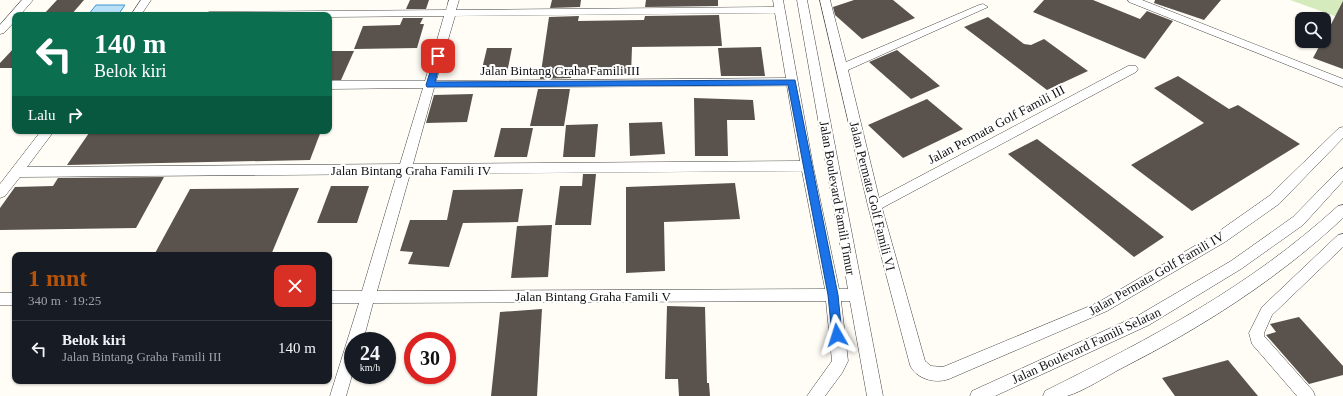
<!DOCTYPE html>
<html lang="id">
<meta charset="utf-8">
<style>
body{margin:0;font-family:Georgia,serif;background:#242831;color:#f1f3f6;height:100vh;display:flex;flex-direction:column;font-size:15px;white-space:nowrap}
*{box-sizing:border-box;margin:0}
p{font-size:13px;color:#9ea1a6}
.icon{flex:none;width:22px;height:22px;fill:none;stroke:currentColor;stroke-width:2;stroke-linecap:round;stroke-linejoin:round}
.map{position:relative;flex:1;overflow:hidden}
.panel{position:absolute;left:12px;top:252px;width:320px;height:132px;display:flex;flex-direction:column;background:#171b24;border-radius:8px;box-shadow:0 1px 3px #0004}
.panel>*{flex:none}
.hud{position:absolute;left:12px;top:12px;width:320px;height:122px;border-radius:8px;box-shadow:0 1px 3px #0004;background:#0b6e4f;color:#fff;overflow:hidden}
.tools{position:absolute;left:1295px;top:12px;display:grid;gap:8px}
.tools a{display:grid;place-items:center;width:36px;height:36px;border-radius:8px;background:#171b24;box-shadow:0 1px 3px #0004;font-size:20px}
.speed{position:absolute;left:344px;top:332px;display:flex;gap:8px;font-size:20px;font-weight:700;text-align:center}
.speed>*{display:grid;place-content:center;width:52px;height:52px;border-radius:50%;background:#171b24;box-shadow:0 1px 3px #0004;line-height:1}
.speed small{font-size:10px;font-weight:400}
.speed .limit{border:6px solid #d22;background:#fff;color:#111}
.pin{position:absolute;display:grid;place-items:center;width:34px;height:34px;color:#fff;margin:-17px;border-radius:8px;box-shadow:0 2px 6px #0006}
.me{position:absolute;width:44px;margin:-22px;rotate:354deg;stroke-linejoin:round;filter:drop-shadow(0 0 3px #0008)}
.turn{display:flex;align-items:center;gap:14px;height:84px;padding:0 16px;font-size:18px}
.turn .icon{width:52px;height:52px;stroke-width:2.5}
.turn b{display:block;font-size:28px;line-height:34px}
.then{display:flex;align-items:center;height:38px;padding:0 16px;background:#0003;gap:8px;font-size:15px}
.round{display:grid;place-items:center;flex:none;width:42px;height:42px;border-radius:8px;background:#242831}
.head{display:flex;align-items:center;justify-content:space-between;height:68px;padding:0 16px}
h1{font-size:24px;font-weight:800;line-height:30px;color:#b45309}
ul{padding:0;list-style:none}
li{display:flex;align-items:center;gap:12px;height:56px;padding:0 16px;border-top:1px solid #363941}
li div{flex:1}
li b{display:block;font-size:15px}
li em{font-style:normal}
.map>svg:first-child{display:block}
.green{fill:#d5ebbd}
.water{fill:#b9e0f7;stroke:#3f96cf}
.building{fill:#5a524d}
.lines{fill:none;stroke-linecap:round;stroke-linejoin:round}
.minor-casing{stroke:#444;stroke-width:1}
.minor{fill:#fff;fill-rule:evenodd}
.route{fill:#1a73e8;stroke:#114b97}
.labels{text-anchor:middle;stroke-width:4;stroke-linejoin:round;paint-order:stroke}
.street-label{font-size:13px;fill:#111;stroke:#fff}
</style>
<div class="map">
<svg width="1343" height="396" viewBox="0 0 1343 396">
<rect width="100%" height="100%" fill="#fffdf5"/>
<!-- green -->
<path class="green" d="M1290,0H1343V19Z"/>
<!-- water -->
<path class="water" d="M96,5H125L118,15H88Z"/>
<!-- building -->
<g class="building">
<path d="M57,0H84L71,15H43Z"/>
<path d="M410,0H429L426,9H406Z"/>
<path d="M552,0H581L580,7L550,8Z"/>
<path d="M646,0H718V6L645,7Z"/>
<path d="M854,0H893L915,18L862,39L835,15L833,7Z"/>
<path d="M1044,0H1093L1140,19L1147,11L1173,21L1145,59L1033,12Z"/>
<path d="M1155,0H1221L1204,20L1154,3Z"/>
<path d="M1343,1V69L1313,58L1322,41H1324V38Z"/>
<path d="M719,15L722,46L632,47L631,74H572L571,78L540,79L549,17L579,16L578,21L644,20L645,16Z"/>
<path d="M988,17L1024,44L1031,45L1044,39L1088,71L1047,90L964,27Z"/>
<path d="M403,18H423L420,24H424L417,48L354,49L363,26L400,25Z"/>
<path d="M15,47V68H0V63Z"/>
<path d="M761,47L765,76H721L718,48Z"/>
<path d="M487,48H512L507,73H481Z"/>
<path d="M897,50L940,86L911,99L869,62Z"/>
<path d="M329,51H354L341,80H329Z"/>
<path d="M1178,76L1229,109L1238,105L1300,144L1192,211L1131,165L1204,123L1154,88Z"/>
<path d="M538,89H570L564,126H530Z"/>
<path d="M473,94L467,122L426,123L434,95Z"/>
<path d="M694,98L753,100L755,120H727L728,156H695Z"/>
<path d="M927,99L963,129L903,158L868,125Z"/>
<path d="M662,122L665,154L630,156L629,123Z"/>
<path d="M598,124L595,157H563L566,125Z"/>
<path d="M501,128H533L527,157H494Z"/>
<path d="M124,131H321L310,160L67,165L89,133Z"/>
<path d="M1037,139L1093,182L1164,237L1134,257L1008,154Z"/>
<path d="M583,174H596L591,225H555L560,186H582Z"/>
<path d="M164,177L136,228L0,230V208L15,187L53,186L58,178Z"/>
<path d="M735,183L740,219L664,222L665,271L626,273V187Z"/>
<path d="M331,186H369L357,223H317Z"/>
<path d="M299,188L271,255H154L190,189Z"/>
<path d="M523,189L518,222L463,223L449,267L408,264L413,252L400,251L410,220H447L453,190Z"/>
<path d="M552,225L548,277L511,278L517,226Z"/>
<path d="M667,306L705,307L707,383H709L710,396H679L678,379H665Z"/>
<path d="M542,309L537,396H491L500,312Z"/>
<path d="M1299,317L1343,366V375L1309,384L1266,335L1276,332L1270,324Z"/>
<path d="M1228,360L1258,396H1175L1162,378Z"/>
</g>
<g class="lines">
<!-- minor casing -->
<g class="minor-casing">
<g id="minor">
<path d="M22,0H33L20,15H15V21L4,33L0,34V25Z"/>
<path d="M141,0H151L141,15H131Z"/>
<path d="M449,0H459L456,10L774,7L773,0H783L813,166L839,289H848L797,0H807L883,396H867L850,301H841L848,361L842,373L825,396H807L832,361L826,301L373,303L363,341H353V372L346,396H330L359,303H329V291H362L397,174L20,177L5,196L0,198V184L41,131H54L27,167L400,164L423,88L329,89V81H425L444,16L329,17V15H204L209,12L446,10ZM775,13L786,78L436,81L455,16ZM787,86L800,161L413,164L434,88ZM802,171L825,289L377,291L410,174Z"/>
<path d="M820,0H830L846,62L979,5L983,4L988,7L848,70L879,198L1128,66H1136L1138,69L1136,72L882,208L925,361L931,366L943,367L1097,303L1215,234L1269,196L1339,128L1343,127V138L1279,204L1225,242L1107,311L949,379C935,384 916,379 910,365L868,206Z"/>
<path d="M1128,0H1142L1343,79V87L1129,2Z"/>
<path d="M1343,168V181L1303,225L1241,269L1149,325L995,396H970L972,391L1139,315L1231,261L1293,217L1339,170Z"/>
<path d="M1343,205V218C1278,279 1201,328 1122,368C1107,376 1082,392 1067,396C1060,396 1050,396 1043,396L1045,391C1153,337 1248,288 1338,206Z"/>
<path d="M1343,234V247L1272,315L1264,333V336L1313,391L1315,396H1297L1252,344L1249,333L1262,307L1338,235Z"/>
<rect x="0" y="293" width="15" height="12"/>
</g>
</g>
<!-- minor -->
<use href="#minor" class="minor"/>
</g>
<!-- route -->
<path class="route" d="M438,53L442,56L435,82L795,80L838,295L842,335L841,338H833L832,335L828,295L788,85L427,87L426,85L435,56Z"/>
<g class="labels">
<!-- street labels -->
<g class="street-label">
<text x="560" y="75">Jalan Bintang Graha Famili III</text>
<text transform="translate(996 124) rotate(-28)" y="5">Jalan Permata Golf Famili III</text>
<text x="411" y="175">Jalan Bintang Graha Famili IV</text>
<text transform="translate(873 196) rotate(76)" y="5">Jalan Permata Golf Famili VI</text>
<text transform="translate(838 198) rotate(80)" y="5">Jalan Boulevard Famili Timur</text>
<text transform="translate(1156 273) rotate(-30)" y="5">Jalan Permata Golf Famili IV</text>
<text x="593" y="301">Jalan Bintang Graha Famili V</text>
<text transform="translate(1086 345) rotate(-25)" y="5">Jalan Boulevard Famili Selatan</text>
</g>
</g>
</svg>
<div class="tools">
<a><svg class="icon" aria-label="search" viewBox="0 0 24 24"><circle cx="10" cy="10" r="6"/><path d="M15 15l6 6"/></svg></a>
</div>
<div class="speed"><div>24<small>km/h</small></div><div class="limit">30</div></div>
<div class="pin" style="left:438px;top:56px;background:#d93025"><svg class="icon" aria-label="arrive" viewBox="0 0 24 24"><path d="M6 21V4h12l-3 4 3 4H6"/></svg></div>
<svg class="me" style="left:837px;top:335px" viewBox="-20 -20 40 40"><path d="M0-17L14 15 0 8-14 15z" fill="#1a73e8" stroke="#fff" stroke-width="4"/></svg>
<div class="hud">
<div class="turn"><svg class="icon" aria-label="left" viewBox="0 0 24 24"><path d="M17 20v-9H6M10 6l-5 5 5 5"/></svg><div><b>140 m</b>Belok kiri</div></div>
<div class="then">Lalu<svg class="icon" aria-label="right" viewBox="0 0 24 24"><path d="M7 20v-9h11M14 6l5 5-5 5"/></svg></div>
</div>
<section class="panel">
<div class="head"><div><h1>1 mnt</h1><p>340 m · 19:25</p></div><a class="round" style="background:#d93025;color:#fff"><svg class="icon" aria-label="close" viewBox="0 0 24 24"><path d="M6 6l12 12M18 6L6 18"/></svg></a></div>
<ul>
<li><svg class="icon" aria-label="left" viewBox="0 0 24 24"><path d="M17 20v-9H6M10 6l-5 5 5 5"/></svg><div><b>Belok kiri</b><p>Jalan Bintang Graha Famili III</p></div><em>140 m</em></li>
</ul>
</section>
</div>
